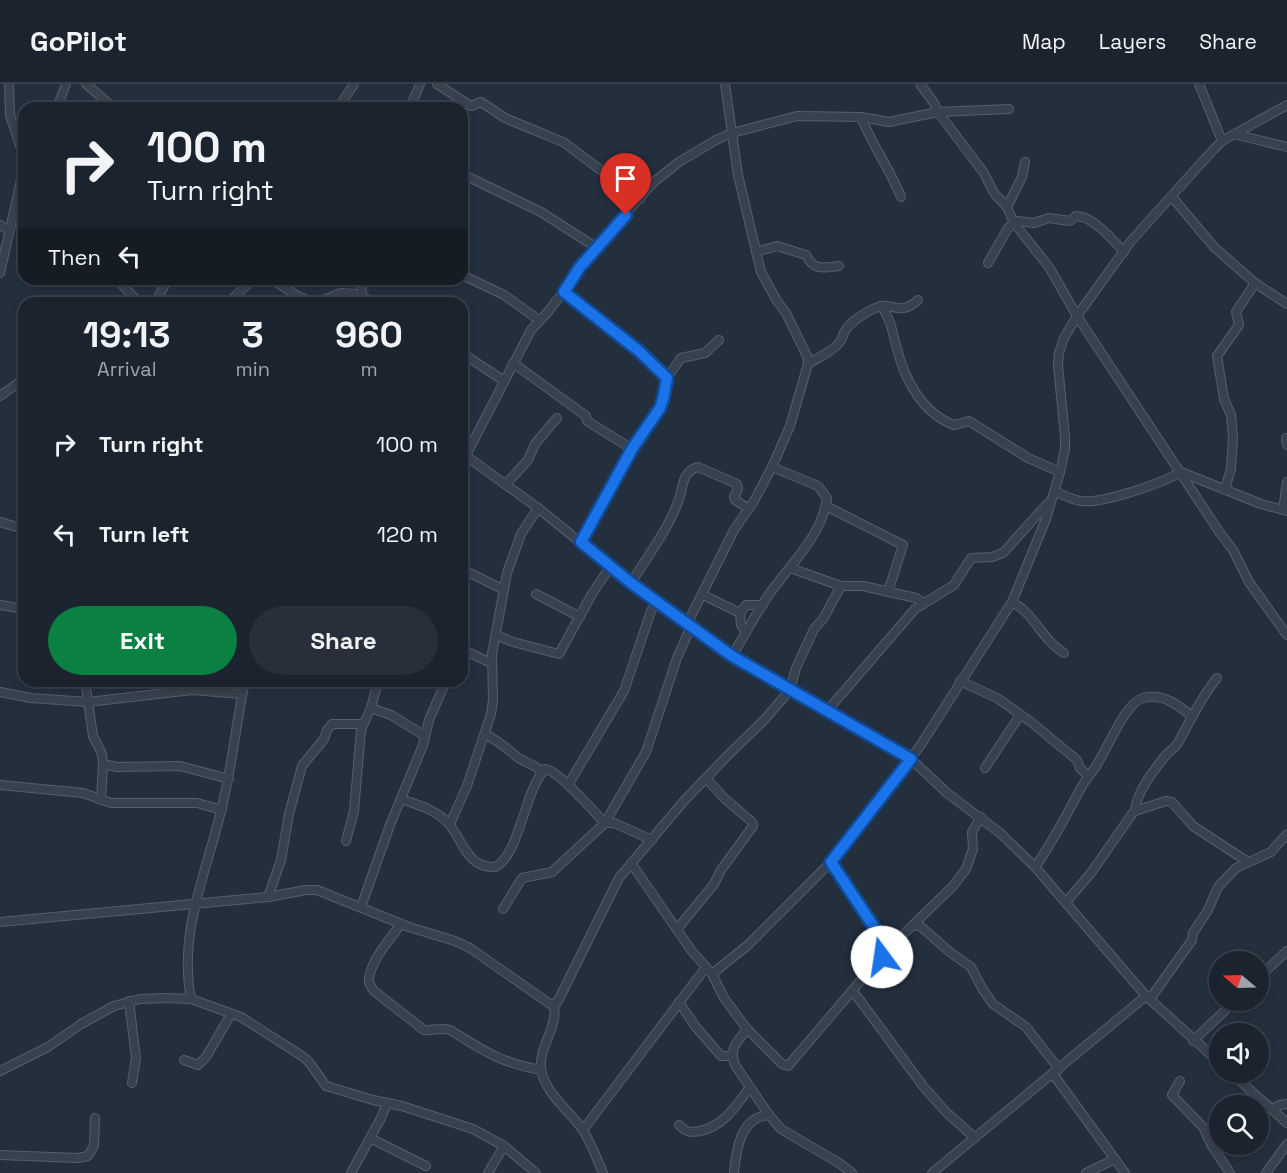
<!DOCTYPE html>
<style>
body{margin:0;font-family:"Space Grotesk",sans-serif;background:#282f3a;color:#f1f3f6;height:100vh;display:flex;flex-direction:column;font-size:22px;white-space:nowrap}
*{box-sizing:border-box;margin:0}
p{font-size:20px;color:#a0a4aa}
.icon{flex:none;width:33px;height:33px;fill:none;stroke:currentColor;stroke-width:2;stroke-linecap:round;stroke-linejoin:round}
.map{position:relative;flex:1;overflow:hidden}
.sheet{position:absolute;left:18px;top:213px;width:450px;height:390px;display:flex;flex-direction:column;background:#1b232e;border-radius:18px;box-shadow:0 3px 9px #0003,0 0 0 2px #39404a}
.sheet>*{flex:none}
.guide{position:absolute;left:18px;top:18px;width:450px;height:183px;border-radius:18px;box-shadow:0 3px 9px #0003,0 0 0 2px #39404a;background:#1b232e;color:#f1f3f6;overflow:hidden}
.needle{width:39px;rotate:289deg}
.controls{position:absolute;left:1209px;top:867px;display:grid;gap:12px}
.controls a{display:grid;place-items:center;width:60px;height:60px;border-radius:50%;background:#1b232e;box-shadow:0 3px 9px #0003,0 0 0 2px #39404a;font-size:30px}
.pin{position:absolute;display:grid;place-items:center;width:51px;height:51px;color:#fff;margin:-62px -26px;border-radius:50% 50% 50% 0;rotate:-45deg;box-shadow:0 0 6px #0007}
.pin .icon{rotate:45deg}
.me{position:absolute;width:66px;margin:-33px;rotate:346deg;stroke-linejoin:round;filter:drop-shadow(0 0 4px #0008)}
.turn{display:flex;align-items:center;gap:21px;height:126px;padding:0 30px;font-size:27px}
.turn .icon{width:78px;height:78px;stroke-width:2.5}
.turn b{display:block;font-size:42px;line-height:51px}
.then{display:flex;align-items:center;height:57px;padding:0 30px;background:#0003;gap:12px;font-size:22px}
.eta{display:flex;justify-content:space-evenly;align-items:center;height:102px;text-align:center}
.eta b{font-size:36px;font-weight:700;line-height:42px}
.action{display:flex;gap:12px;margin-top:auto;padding:12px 30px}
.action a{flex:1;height:69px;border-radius:36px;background:#0b8043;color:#fff;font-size:24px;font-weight:700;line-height:69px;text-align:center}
.action a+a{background:#282f3a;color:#f1f3f6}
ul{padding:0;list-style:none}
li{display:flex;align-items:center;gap:18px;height:90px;padding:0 30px}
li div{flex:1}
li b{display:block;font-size:22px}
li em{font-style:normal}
header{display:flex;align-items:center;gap:36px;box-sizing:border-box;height:84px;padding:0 30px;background:#1b232e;border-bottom:2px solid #39404a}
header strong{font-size:28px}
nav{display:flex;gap:33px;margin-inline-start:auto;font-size:21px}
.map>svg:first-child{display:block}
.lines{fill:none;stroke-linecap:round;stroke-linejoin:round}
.minor-casing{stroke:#565f6c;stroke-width:10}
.minor{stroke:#38414e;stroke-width:8}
.route-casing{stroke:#114b97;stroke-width:15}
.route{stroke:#1a73e8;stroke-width:10}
</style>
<header>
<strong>GoPilot</strong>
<nav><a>Map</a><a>Layers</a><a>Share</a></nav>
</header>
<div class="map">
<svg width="1287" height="1089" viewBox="0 0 1287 1089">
<rect width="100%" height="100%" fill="#242f3e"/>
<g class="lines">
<!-- minor casing -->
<g class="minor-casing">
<g id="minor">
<path d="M9,0L10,31L24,74"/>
<path d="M86,0L114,24"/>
<path d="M437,0L471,22L481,18L505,34L563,58L640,115"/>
<path d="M920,0L934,19L938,28L984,89L994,109L1007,123L1014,139L1049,183L1077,232L1220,449L1233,466L1249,498L1287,551"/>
<path d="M1199,0L1222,57"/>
<path d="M57,24L66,0"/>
<path d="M338,24L354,0"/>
<path d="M410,24L420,0"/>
<path d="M861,33C872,61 890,85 901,113"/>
<path d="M1234,50L1287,63"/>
<path d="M462,90L541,128L597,164"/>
<path d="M1172,113L1214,163L1255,199L1287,220"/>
<path d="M1007,123L1022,93L1025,78"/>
<path d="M0,141L8,146"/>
<path d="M756,168L777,162L806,171C814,187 823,184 839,182"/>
<path d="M988,179L1008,144L1014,139L1018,137L1034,139L1049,134L1070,137L1076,132C1093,132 1113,156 1124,168"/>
<path d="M0,189L24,83"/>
<path d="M462,191L504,211L539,236"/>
<path d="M117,195L139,219"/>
<path d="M272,195L297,212L315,219"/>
<path d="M366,195L361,204L363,213L375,219"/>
<path d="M564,208L640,267L667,294L664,315L660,324L632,365L581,458"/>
<path d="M155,219L168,195"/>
<path d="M228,219L253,195"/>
<path d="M316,219L341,209L354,210"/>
<path d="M881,222C892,237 892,248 897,265C905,296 922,329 954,341L969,337L1028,374L1060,388"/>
<path d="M462,269L504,297"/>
<path d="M513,279L586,332L587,337L632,365"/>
<path d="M808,280C817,274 832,268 839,259C842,256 843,250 845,247C850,238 866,228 875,224C892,216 898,234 918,216"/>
<path d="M667,294L681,274L705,269L719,256"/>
<path d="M0,312L24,295"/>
<path d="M1286,354L1287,361"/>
<path d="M462,369L538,424L631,499L732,572L911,675L947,709L1000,749L1035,783L1146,912L1220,979"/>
<path d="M462,379L531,246L547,229L611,146L654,98L679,78L716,56L732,49L797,32L861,33L889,38L938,28L1009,25"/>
<path d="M1181,388L1261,420L1287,427"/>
<path d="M506,400L528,376L535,360L557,334"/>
<path d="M1225,405L1231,385L1233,354L1231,331L1224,315L1217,272L1239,241L1236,228L1255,199"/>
<path d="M1055,407C1063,411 1072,416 1081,417C1103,420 1162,399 1181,388"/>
<path d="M826,422L903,461L888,508"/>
<path d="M1283,426L1287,398"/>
<path d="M0,438L24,445"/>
<path d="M462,470V485L504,506"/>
<path d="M790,484L841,502H863L916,514L923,518"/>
<path d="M631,499C648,471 670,444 680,412C683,399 684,387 698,383L737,400L738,405L734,413L735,416L749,425"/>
<path d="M536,510L580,533"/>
<path d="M703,511L740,529"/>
<path d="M1012,518C1035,530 1042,556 1064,569"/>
<path d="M0,521L24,525"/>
<path d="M746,548L741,541L740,529L746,521H763"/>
<path d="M496,551L513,558L559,570L592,510L610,483"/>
<path d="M462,565L491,579"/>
<path d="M732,572C744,552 755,531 768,512C789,481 822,453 827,414L818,402L772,383"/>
<path d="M85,597L93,652L102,670L103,680L101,716"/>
<path d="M960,597L997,614L1031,638L1077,676L1080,684L1088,692"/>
<path d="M0,608L31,614L88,618L192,606L242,610"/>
<path d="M371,624L391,631L425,652"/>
<path d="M827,627L915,525L954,501L971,474L992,473L1003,469L1048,419"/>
<path d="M485,650C498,657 507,664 517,673C525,679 535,680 542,688"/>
<path d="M103,680L117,683L180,682L229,695"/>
<path d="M985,684L1020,631"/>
<path d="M0,701L83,709L111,719H197L222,726"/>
<path d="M568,701L624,607L651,527L657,518"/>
<path d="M401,715C416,720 433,725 445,736C462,750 464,784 495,783C520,771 524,707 545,685C557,685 594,728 605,739L646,668L677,574L688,549L691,532L734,446L754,417L772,383L790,342L808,280L807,272L786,229L777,217L761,188L738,91L725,0"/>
<path d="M1135,727C1136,708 1154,686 1166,671C1170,667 1176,663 1179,657C1191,636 1201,613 1217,594"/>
<path d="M450,740L467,702L491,630L493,616L492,570L507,489L521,450L538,424"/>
<path d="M346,757L354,727L361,646L371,624L378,597"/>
<path d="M631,779L691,866L712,890L724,914L747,945L782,980L788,982L885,868L878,849L831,778"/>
<path d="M1035,783C1053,758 1066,731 1081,704C1086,694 1094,687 1099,677C1108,663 1126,618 1143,614C1163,609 1179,621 1192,633"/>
<path d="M268,813L281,776L289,730L302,682L324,655L327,646L332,640H363"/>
<path d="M1066,818L1091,789L1132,730L1135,727L1166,717L1172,718L1193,742L1248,778"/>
<path d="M361,823L390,741L423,661L429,636L446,597"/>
<path d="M503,825L522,794L552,788L605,739H614L652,756"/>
<path d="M0,838L268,813L306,806H317L409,843L455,857L470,864L550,920L557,919L619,794L683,718L727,672L765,635L790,606L796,584L814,545L823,535L841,502"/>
<path d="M401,840C390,855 372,875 369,894C368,899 371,903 374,907L424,946C433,947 440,943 450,946C484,967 501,979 541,986"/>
<path d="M913,841L953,802L966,785L973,765L972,748L981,733"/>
<path d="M678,844L714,800L721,786L753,742L752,738L724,714L706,694"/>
<path d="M885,868L913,841L920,842L951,869L971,883L983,906L993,920L1026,943L1059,985"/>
<path d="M712,890L748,861L831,778L920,662L1012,518L1046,435L1060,388L1065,365V353L1058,281L1059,269L1064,254L1077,232L1131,157L1213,66L1222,57L1287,21"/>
<path d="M1258,894L1287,867"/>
<path d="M853,907L923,1002L946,1028L975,1054"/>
<path d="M191,915C178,848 207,787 222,723C232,682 236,639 245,597"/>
<path d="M1150,915L1192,856L1193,849L1208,826L1218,803L1236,784L1271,768L1287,750"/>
<path d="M129,917L136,974L132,999"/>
<path d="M679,918L695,942L721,972H732"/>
<path d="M554,921C558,944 539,962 541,984C544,1009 570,1027 583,1046C591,1059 597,1075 603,1089"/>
<path d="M747,945C737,958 729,964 735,981L769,1031"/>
<path d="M1193,957L1236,916"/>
<path d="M184,976L198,981L206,973L231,930"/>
<path d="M0,987L48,963L81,940L114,922L140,915L166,914L191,915L241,933L302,972L309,978L326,1002L373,1016L402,1022L473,1045L504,1062L536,1089"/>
<path d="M1230,988L1287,1039"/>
<path d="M1053,990L1125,1089"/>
<path d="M1180,997L1172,1011L1203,1043L1212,1062L1230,1089"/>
<path d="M1272,1025L1280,1021L1287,1020"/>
<path d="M679,1041C686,1048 690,1049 700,1047C724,1042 736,1022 750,1003"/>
<path d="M583,1046L706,883"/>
<path d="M370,1054L426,1082"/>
<path d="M0,1071L77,1074L88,1072L94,1062L95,1034"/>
<path d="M351,1089L381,1034L387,1019"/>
<path d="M488,1089L504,1062"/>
<path d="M734,1089C736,1067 740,1033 769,1031L781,1045L839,1079L852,1089"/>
<path d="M932,1089C1004,1030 1075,970 1146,912"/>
<path d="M1086,1089L1115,1075"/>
<path d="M1266,1089L1287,1060"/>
</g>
</g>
<!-- minor -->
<use href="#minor" class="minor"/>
</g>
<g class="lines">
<!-- route casing -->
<g class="route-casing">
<path id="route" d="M626,131L580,183L564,208L639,267L667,294L663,315L660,324L632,365L581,458L631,499L732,572L911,675L831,778L878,849L884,864L885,868L882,873"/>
</g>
<!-- route -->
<use href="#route" class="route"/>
</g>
</svg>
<div class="controls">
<a><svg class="needle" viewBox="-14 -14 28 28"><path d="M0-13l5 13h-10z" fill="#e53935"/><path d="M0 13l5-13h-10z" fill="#a0a4aa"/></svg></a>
<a><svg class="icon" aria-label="sound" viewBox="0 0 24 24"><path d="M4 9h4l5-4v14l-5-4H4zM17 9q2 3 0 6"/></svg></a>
<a><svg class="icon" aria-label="search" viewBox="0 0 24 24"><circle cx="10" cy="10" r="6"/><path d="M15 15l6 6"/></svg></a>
</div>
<div class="pin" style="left:626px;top:131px;background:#d93025"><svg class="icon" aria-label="arrive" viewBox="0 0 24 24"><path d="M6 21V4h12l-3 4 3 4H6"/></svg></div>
<svg class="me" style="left:882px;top:873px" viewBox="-20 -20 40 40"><circle r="19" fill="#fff"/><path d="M0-13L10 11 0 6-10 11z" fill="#1a73e8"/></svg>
<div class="guide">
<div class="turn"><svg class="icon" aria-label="right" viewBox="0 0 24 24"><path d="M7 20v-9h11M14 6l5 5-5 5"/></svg><div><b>100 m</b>Turn right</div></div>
<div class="then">Then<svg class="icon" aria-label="left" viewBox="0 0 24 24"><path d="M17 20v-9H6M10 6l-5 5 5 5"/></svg></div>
</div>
<section class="sheet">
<div class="eta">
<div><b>19:13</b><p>Arrival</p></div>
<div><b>3</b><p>min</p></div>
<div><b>960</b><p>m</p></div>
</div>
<ul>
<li><svg class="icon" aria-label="right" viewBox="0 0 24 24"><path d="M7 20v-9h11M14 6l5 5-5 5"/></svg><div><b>Turn right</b></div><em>100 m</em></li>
<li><svg class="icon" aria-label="left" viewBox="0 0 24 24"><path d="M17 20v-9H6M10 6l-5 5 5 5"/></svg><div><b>Turn left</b></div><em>120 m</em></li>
</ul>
<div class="action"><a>Exit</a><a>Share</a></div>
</section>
</div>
